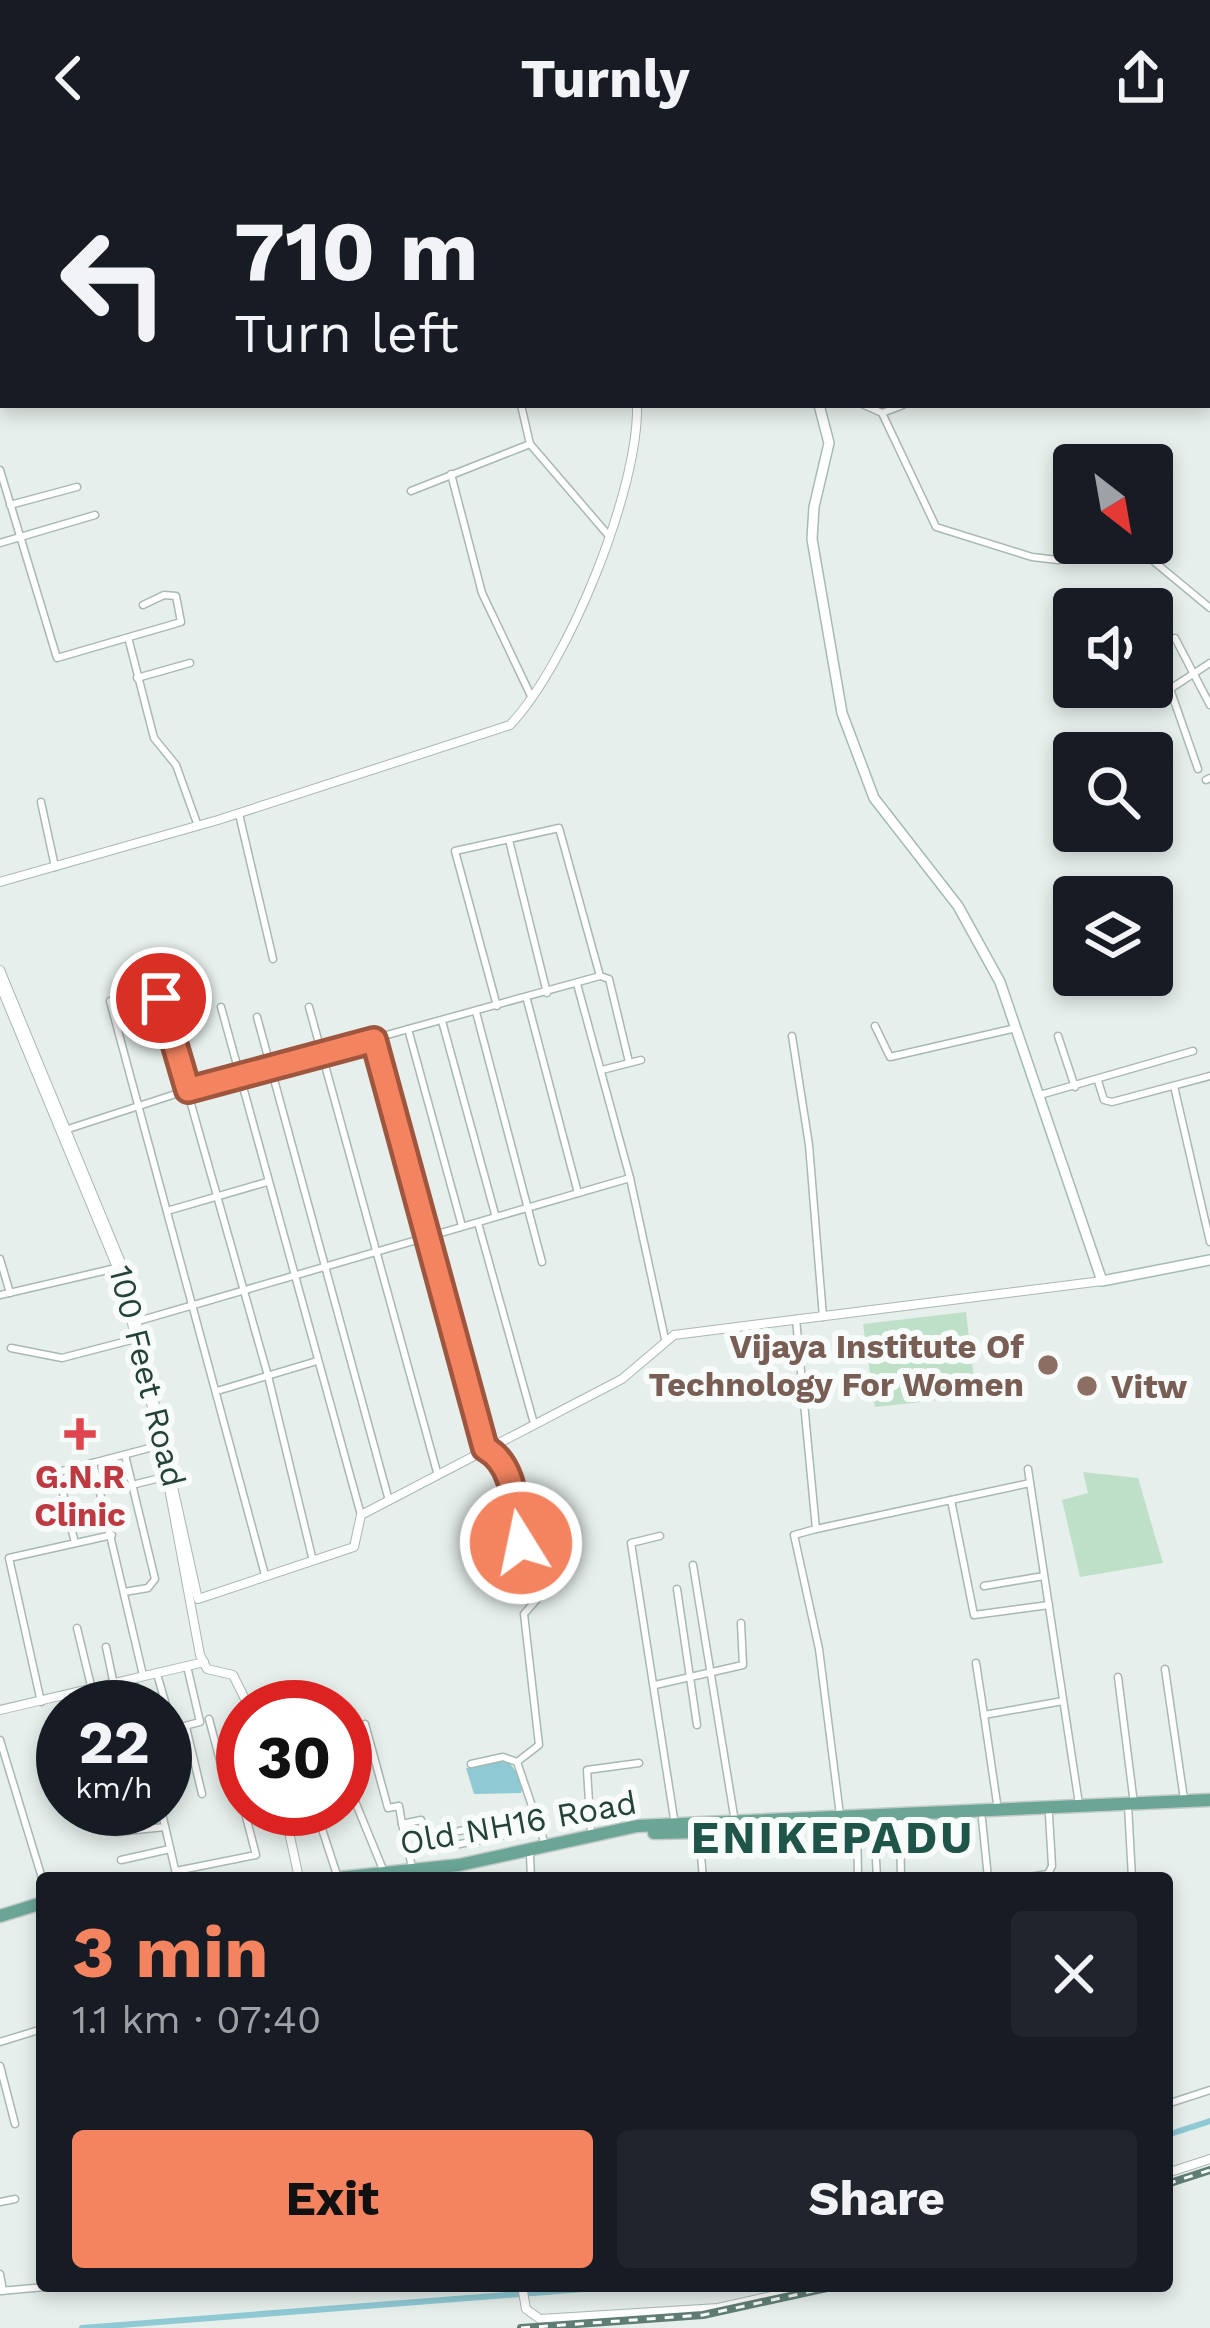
<!DOCTYPE html>
<meta charset="utf-8">
<style>
body{margin:0;font-family:"Work Sans",sans-serif;background:#20242c;color:#f1f3f6;height:100vh;display:flex;flex-direction:column;font-size:45px;white-space:nowrap}
*{box-sizing:border-box;margin:0}
p{font-size:39px;color:#9ea1a6}
.icon{flex:none;width:66px;height:66px;fill:none;stroke:currentColor;stroke-width:2;stroke-linecap:round;stroke-linejoin:round}
.map{position:relative;flex:1;overflow:hidden}
.panel{position:absolute;left:36px;top:1716px;width:1137px;height:420px;display:flex;flex-direction:column;background:#171b24;border-radius:12px;box-shadow:0 6px 18px #0003}
.panel>*{flex:none}
.guide{position:absolute;left:0px;top:0px;width:1212px;height:252px;box-shadow:0 6px 18px #0003;background:#171b24;color:#f1f3f6;overflow:hidden}
.needle{width:78px;rotate:149deg}
.controls{position:absolute;left:1053px;top:288px;display:grid;gap:24px}
.controls a{display:grid;place-items:center;width:120px;height:120px;border-radius:12px;background:#171b24;box-shadow:0 6px 18px #0003;font-size:60px}
.speed{position:absolute;left:36px;top:1524px;display:flex;gap:24px;font-size:60px;font-weight:700;text-align:center}
.speed>*{display:grid;place-content:center;width:156px;height:156px;border-radius:50%;background:#171b24;box-shadow:0 6px 18px #0003;line-height:1}
.speed small{font-size:30px;font-weight:400}
.speed .limit{border:18px solid #d22;background:#fff;color:#111}
.pin{position:absolute;display:grid;place-items:center;width:102px;height:102px;color:#fff;margin:-51px;border:6px solid #fff;border-radius:50%;box-shadow:0 3px 12px #0007}
.me{position:absolute;width:132px;margin:-66px;rotate:350deg;stroke-linejoin:round;filter:drop-shadow(0 0 9px #0008)}
.turn{display:flex;align-items:center;gap:42px;height:252px;padding:0 36px;font-size:54px}
.turn .icon{width:156px;height:156px;stroke-width:2.5}
.turn b{display:block;font-size:84px;line-height:102px}
.round{display:grid;place-items:center;flex:none;width:126px;height:126px;border-radius:12px;background:#20242c}
.headline{display:flex;align-items:center;justify-content:space-between;height:204px;padding:0 36px}
h1{font-size:72px;font-weight:700;line-height:90px;color:#f4845f}
.action{display:flex;gap:24px;margin-top:auto;padding:24px 36px}
.action a{flex:1;height:138px;border-radius:12px;background:#f4845f;color:#111;font-size:48px;font-weight:700;line-height:138px;text-align:center}
.action a+a{background:#20242c;color:#f1f3f6}
header{display:flex;justify-content:space-between;align-items:center;height:156px;padding:0 36px;background:#171b24;font-size:54px;font-weight:700}
.map>svg:first-child{display:block}
.green{fill:#bfe0c8}
.water{fill:#8ec9d4}
.lines{fill:none;stroke-linecap:round;stroke-linejoin:round}
.canal{stroke:#8ec9d4;stroke-width:6}
.minor-casing{stroke:#a8b8b2;stroke-width:9}
.tertiary-casing{stroke:#a8b8b2;stroke-width:10}
.secondary-casing{stroke:#a4bbb3;stroke-width:12}
.primary-casing{stroke:#c2cac8;stroke-width:15}
.minor{stroke:#fff;stroke-width:6}
.tertiary{stroke:#fff;stroke-width:8}
.secondary{stroke:#fff;stroke-width:9}
.primary{stroke:#6aa596;stroke-width:12}
.rail-casing{stroke:#5f7d75;stroke-width:8}
.rail{stroke:#f7fbf9;stroke-width:3;stroke-dasharray:9;stroke-linecap:butt}
.route-casing{stroke:#9f563e;stroke-width:30}
.route{stroke:#f4845f;stroke-width:21}
.education-dot{fill:#8d6e63;stroke:#f7fbf9;stroke-width:4.5}
.health-dot{fill:#e0444e;stroke:#f7fbf9;stroke-width:4.5}
.labels{text-anchor:middle;stroke-width:12;stroke-linejoin:round;paint-order:stroke}
.education-label{font-size:33px;font-weight:bold;fill:#785e54;stroke:#f7fbf9;text-anchor:end}
.street-label{font-size:33px;fill:#24423a;stroke:#f7fbf9}
.health-label{font-size:33px;font-weight:bold;fill:#be3a42;stroke:#f7fbf9}
.district-label{font-size:45px;font-weight:bold;letter-spacing:3px;fill:#1f5548;stroke:#f7fbf9}
</style>
<header><svg class="icon" aria-label="back" viewBox="0 0 24 24"><path d="M15 5l-7 7 7 7"/></svg>Turnly<svg class="icon" aria-label="share" viewBox="0 0 24 24"><path d="M12 15V3M7 8l5-5 5 5M5 13v7h14v-7"/></svg></header>
<div class="map">
<svg width="1210" height="2172" viewBox="0 0 1210 2172">
<rect width="100%" height="100%" fill="#e6efeb"/>
<!-- green -->
<g class="green">
<path d="M966,1156L976,1240L875,1251L863,1168Z"/>
<path d="M1083,1316L1138,1322L1163,1407L1080,1421L1062,1344L1088,1337Z"/>
</g>
<!-- water -->
<path class="water" d="M507,1603L524,1627L521,1637L474,1638L466,1612Z"/>
<g class="lines">
<!-- canal -->
<g class="canal">
<path d="M1167,1979L1210,1965"/>
<path d="M82,2172L622,2130"/>
</g>
<!-- minor casing -->
<g class="minor-casing">
<g id="minor">
<path d="M156,0V3"/>
<path d="M239,0V3"/>
<path d="M468,0V3"/>
<path d="M484,0V3"/>
<path d="M520,0V3"/>
<path d="M549,0L550,3"/>
<path d="M584,0V3"/>
<path d="M631,0L632,3"/>
<path d="M831,0L832,3"/>
<path d="M865,0L866,3"/>
<path d="M954,0L955,3"/>
<path d="M600,3L603,0"/>
<path d="M680,3V0"/>
<path d="M914,3L926,0"/>
<path d="M0,134H3"/>
<path d="M521,249L530,288L609,380"/>
<path d="M864,249L882,257L903,249"/>
<path d="M882,257L936,371L1032,401L1058,404L1140,394L1210,452"/>
<path d="M0,314L57,502L181,466L176,440L164,439L143,449"/>
<path d="M451,318L482,437L531,540"/>
<path d="M411,335L530,288"/>
<path d="M10,349L77,331"/>
<path d="M0,387L95,359"/>
<path d="M1175,482L1210,549"/>
<path d="M129,485L154,582L176,609L198,670"/>
<path d="M137,522L190,507"/>
<path d="M1198,613L1170,533L1210,507"/>
<path d="M1206,624L1210,622"/>
<path d="M41,646L55,711"/>
<path d="M239,658L273,803"/>
<path d="M509,684L547,837"/>
<path d="M161,842L268,1220L313,1405"/>
<path d="M527,844L578,1037"/>
<path d="M110,845L265,1419"/>
<path d="M497,850L455,695L559,672L600,820L609,823L629,906"/>
<path d="M221,851L361,1359"/>
<path d="M309,851L437,1316"/>
<path d="M476,856L542,1106"/>
<path d="M257,861L388,1341"/>
<path d="M442,865L495,1058"/>
<path d="M875,870L890,901L1016,872"/>
<path d="M408,873L462,1070"/>
<path d="M792,880L809,989L823,1161"/>
<path d="M1058,880L1075,931"/>
<path d="M373,884L485,1291L507,1311L521,1387L539,1431L538,1442L524,1458L539,1589L517,1606"/>
<path d="M602,914L641,904"/>
<path d="M1098,925L1104,944L1112,946L1210,920"/>
<path d="M1174,930L1210,1086"/>
<path d="M1040,939L1193,895"/>
<path d="M65,974L188,934L600,820"/>
<path d="M630,1022L665,1183"/>
<path d="M167,1055L267,1026"/>
<path d="M478,1067L533,1264"/>
<path d="M0,1103L10,1137"/>
<path d="M0,1139L116,1112"/>
<path d="M796,1163L816,1373L794,1379L819,1493L840,1659"/>
<path d="M135,1166L630,1022L577,828"/>
<path d="M11,1192L62,1202L135,1183"/>
<path d="M217,1235L317,1205"/>
<path d="M93,1307L143,1519"/>
<path d="M1028,1313L1079,1648"/>
<path d="M39,1319L58,1316"/>
<path d="M132,1329L168,1320"/>
<path d="M951,1344L974,1459L1049,1449"/>
<path d="M816,1373L1030,1327"/>
<path d="M660,1380L631,1387L675,1669"/>
<path d="M74,1383L58,1316L161,1289"/>
<path d="M693,1409L735,1666"/>
<path d="M984,1430L1044,1420"/>
<path d="M677,1433L697,1569"/>
<path d="M124,1436L148,1432L155,1423L125,1299"/>
<path d="M77,1472L92,1534"/>
<path d="M106,1491L114,1529"/>
<path d="M976,1507L984,1559"/>
<path d="M1165,1513L1184,1643"/>
<path d="M157,1518L173,1573L200,1566L187,1510"/>
<path d="M1118,1521L1134,1648"/>
<path d="M130,1526L136,1551"/>
<path d="M655,1529L743,1509L741,1467"/>
<path d="M105,1531L110,1551"/>
<path d="M79,1538L82,1551"/>
<path d="M41,1546L9,1402L112,1379"/>
<path d="M209,1563L227,1631L238,1630L243,1650"/>
<path d="M365,1568L388,1652L399,1650L402,1668"/>
<path d="M186,1571L202,1638"/>
<path d="M0,1584L42,1722"/>
<path d="M165,1596L167,1604"/>
<path d="M471,1608L503,1601L517,1606L545,1688"/>
<path d="M350,1633L384,1716"/>
<path d="M1128,1649L1132,1722"/>
<path d="M105,1653L116,1676L165,1671"/>
<path d="M136,1653L141,1673"/>
<path d="M161,1653L177,1722"/>
<path d="M998,1654L984,1559L1063,1545"/>
<path d="M982,1663L988,1722"/>
<path d="M900,1667L901,1722"/>
<path d="M857,1668L858,1722"/>
<path d="M874,1668L877,1722"/>
<path d="M321,1670L338,1722"/>
<path d="M459,1675L537,1661"/>
<path d="M591,1677L587,1614L639,1607"/>
<path d="M699,1678L703,1722"/>
<path d="M530,1699L531,1722"/>
<path d="M121,1704L170,1693"/>
<path d="M412,1711L402,1668L421,1664L430,1694L540,1672"/>
<path d="M176,1715L256,1699L244,1653"/>
<path d="M1023,1722L1048,1718L1052,1710L1049,1659"/>
<path d="M1167,1823V1852"/>
<path d="M0,1886L42,1873"/>
<path d="M0,1910L15,1968"/>
<path d="M1167,1948L1210,1934"/>
<path d="M0,2046L15,2043"/>
<path d="M0,2118L3,2135"/>
<path d="M120,2130H141"/>
<path d="M0,2135L57,2130"/>
</g>
</g>
<!-- tertiary casing -->
<g class="tertiary-casing">
<g id="tertiary">
<path d="M0,726L218,664L510,569C568,508 639,333 637,249"/>
<path d="M0,814L126,1119L197,1439"/>
<path d="M0,829L121,1121L161,1289L200,1499L207,1513L233,1519L249,1551"/>
<path d="M198,1443L354,1391L361,1359L622,1223L674,1179L1102,1125"/>
<path d="M0,1554L204,1506"/>
<path d="M284,1653L299,1722"/>
<path d="M1167,2017L1210,2003"/>
<path d="M522,2130L526,2153L540,2163L718,2152L816,2130"/>
</g>
</g>
<!-- secondary casing -->
<g class="secondary-casing">
<g id="secondary">
<path d="M775,0L777,3"/>
<path d="M819,249L829,287L814,351L812,383L842,557L874,642L958,750L1000,826L1102,1125L1210,1104"/>
</g>
</g>
<!-- primary casing -->
<g class="primary-casing">
<g id="primary">
<path d="M654,1677L747,1675"/>
<path d="M338,1722L459,1709L637,1670L1210,1644"/>
<path d="M0,1760L42,1747"/>
</g>
</g>
<!-- minor -->
<use href="#minor" class="minor"/>
<!-- tertiary -->
<use href="#tertiary" class="tertiary"/>
<!-- secondary -->
<use href="#secondary" class="secondary"/>
<!-- primary -->
<use href="#primary" class="primary"/>
<!-- rail casing -->
<g class="rail-casing">
<g id="rail">
<path d="M1167,2028L1210,2014"/>
<path d="M521,2172L703,2159L836,2130"/>
</g>
</g>
<!-- rail -->
<use href="#rail" class="rail"/>
</g>
<g class="lines">
<!-- route casing -->
<g class="route-casing">
<path id="route" d="M161,842L188,934L374,884L485,1292C517,1310 514,1353 521,1387"/>
</g>
<!-- route -->
<use href="#route" class="route"/>
</g>
<!-- markers -->
<g class="education-dot">
<circle cx="1048" cy="1209" r="12"/>
<circle cx="1087" cy="1230" r="12"/>
</g>
<path class="health-dot" d="M74 1260h12v12h12v12h-12v12h-12v-12h-12v-12h12z"/>
<g class="labels">
<!-- education labels -->
<g class="education-label">
<text x="1024" y="1202">Vijaya Institute Of<tspan x="1024" dy="38">Technology For Women</tspan></text>
<text x="1111" y="1242" text-anchor="start">Vitw</text>
</g>
<!-- street labels -->
<g class="street-label">
<text transform="translate(148 1220) rotate(76)" y="12">100 Feet Road</text>
<text transform="translate(518 1666) rotate(-10)" y="12">Old NH16 Road</text>
</g>
<!-- health labels -->
<g class="health-label">
<text x="80" y="1332">G.N.R<tspan x="80" dy="38">Clinic</tspan></text>
</g>
<!-- district labels -->
<g class="district-label">
<text x="833" y="1697">ENIKEPADU</text>
</g>
</g>
</svg>
<div class="controls">
<a><svg class="needle" viewBox="-14 -14 28 28"><path d="M0-13l5 13h-10z" fill="#e53935"/><path d="M0 13l5-13h-10z" fill="#9ea1a6"/></svg></a>
<a><svg class="icon" aria-label="sound" viewBox="0 0 24 24"><path d="M4 9h4l5-4v14l-5-4H4zM17 9q2 3 0 6"/></svg></a>
<a><svg class="icon" aria-label="search" viewBox="0 0 24 24"><circle cx="10" cy="10" r="6"/><path d="M15 15l6 6"/></svg></a>
<a><svg class="icon" aria-label="layers" viewBox="0 0 24 24"><path d="M12 4l9 5-9 5-9-5zM3 14l9 5 9-5"/></svg></a>
</div>
<div class="speed"><div>22<small>km/h</small></div><div class="limit">30</div></div>
<div class="pin" style="left:161px;top:842px;background:#d93025"><svg class="icon" aria-label="arrive" viewBox="0 0 24 24"><path d="M6 21V4h12l-3 4 3 4H6"/></svg></div>
<svg class="me" style="left:521px;top:1387px" viewBox="-20 -20 40 40"><circle r="17" fill="#f4845f" stroke="#fff" stroke-width="3"/><path d="M0-11L8 9 0 5-8 9z" fill="#fff"/></svg>
<div class="guide">
<div class="turn"><svg class="icon" aria-label="left" viewBox="0 0 24 24"><path d="M17 20v-9H6M10 6l-5 5 5 5"/></svg><div><b>710 m</b>Turn left</div></div>
</div>
<section class="panel">
<div class="headline"><div><h1>3 min</h1><p>1.1 km · 07:40</p></div><a class="round"><svg class="icon" aria-label="close" viewBox="0 0 24 24"><path d="M6 6l12 12M18 6L6 18"/></svg></a></div>
<div class="action"><a>Exit</a><a>Share</a></div>
</section>
</div>
